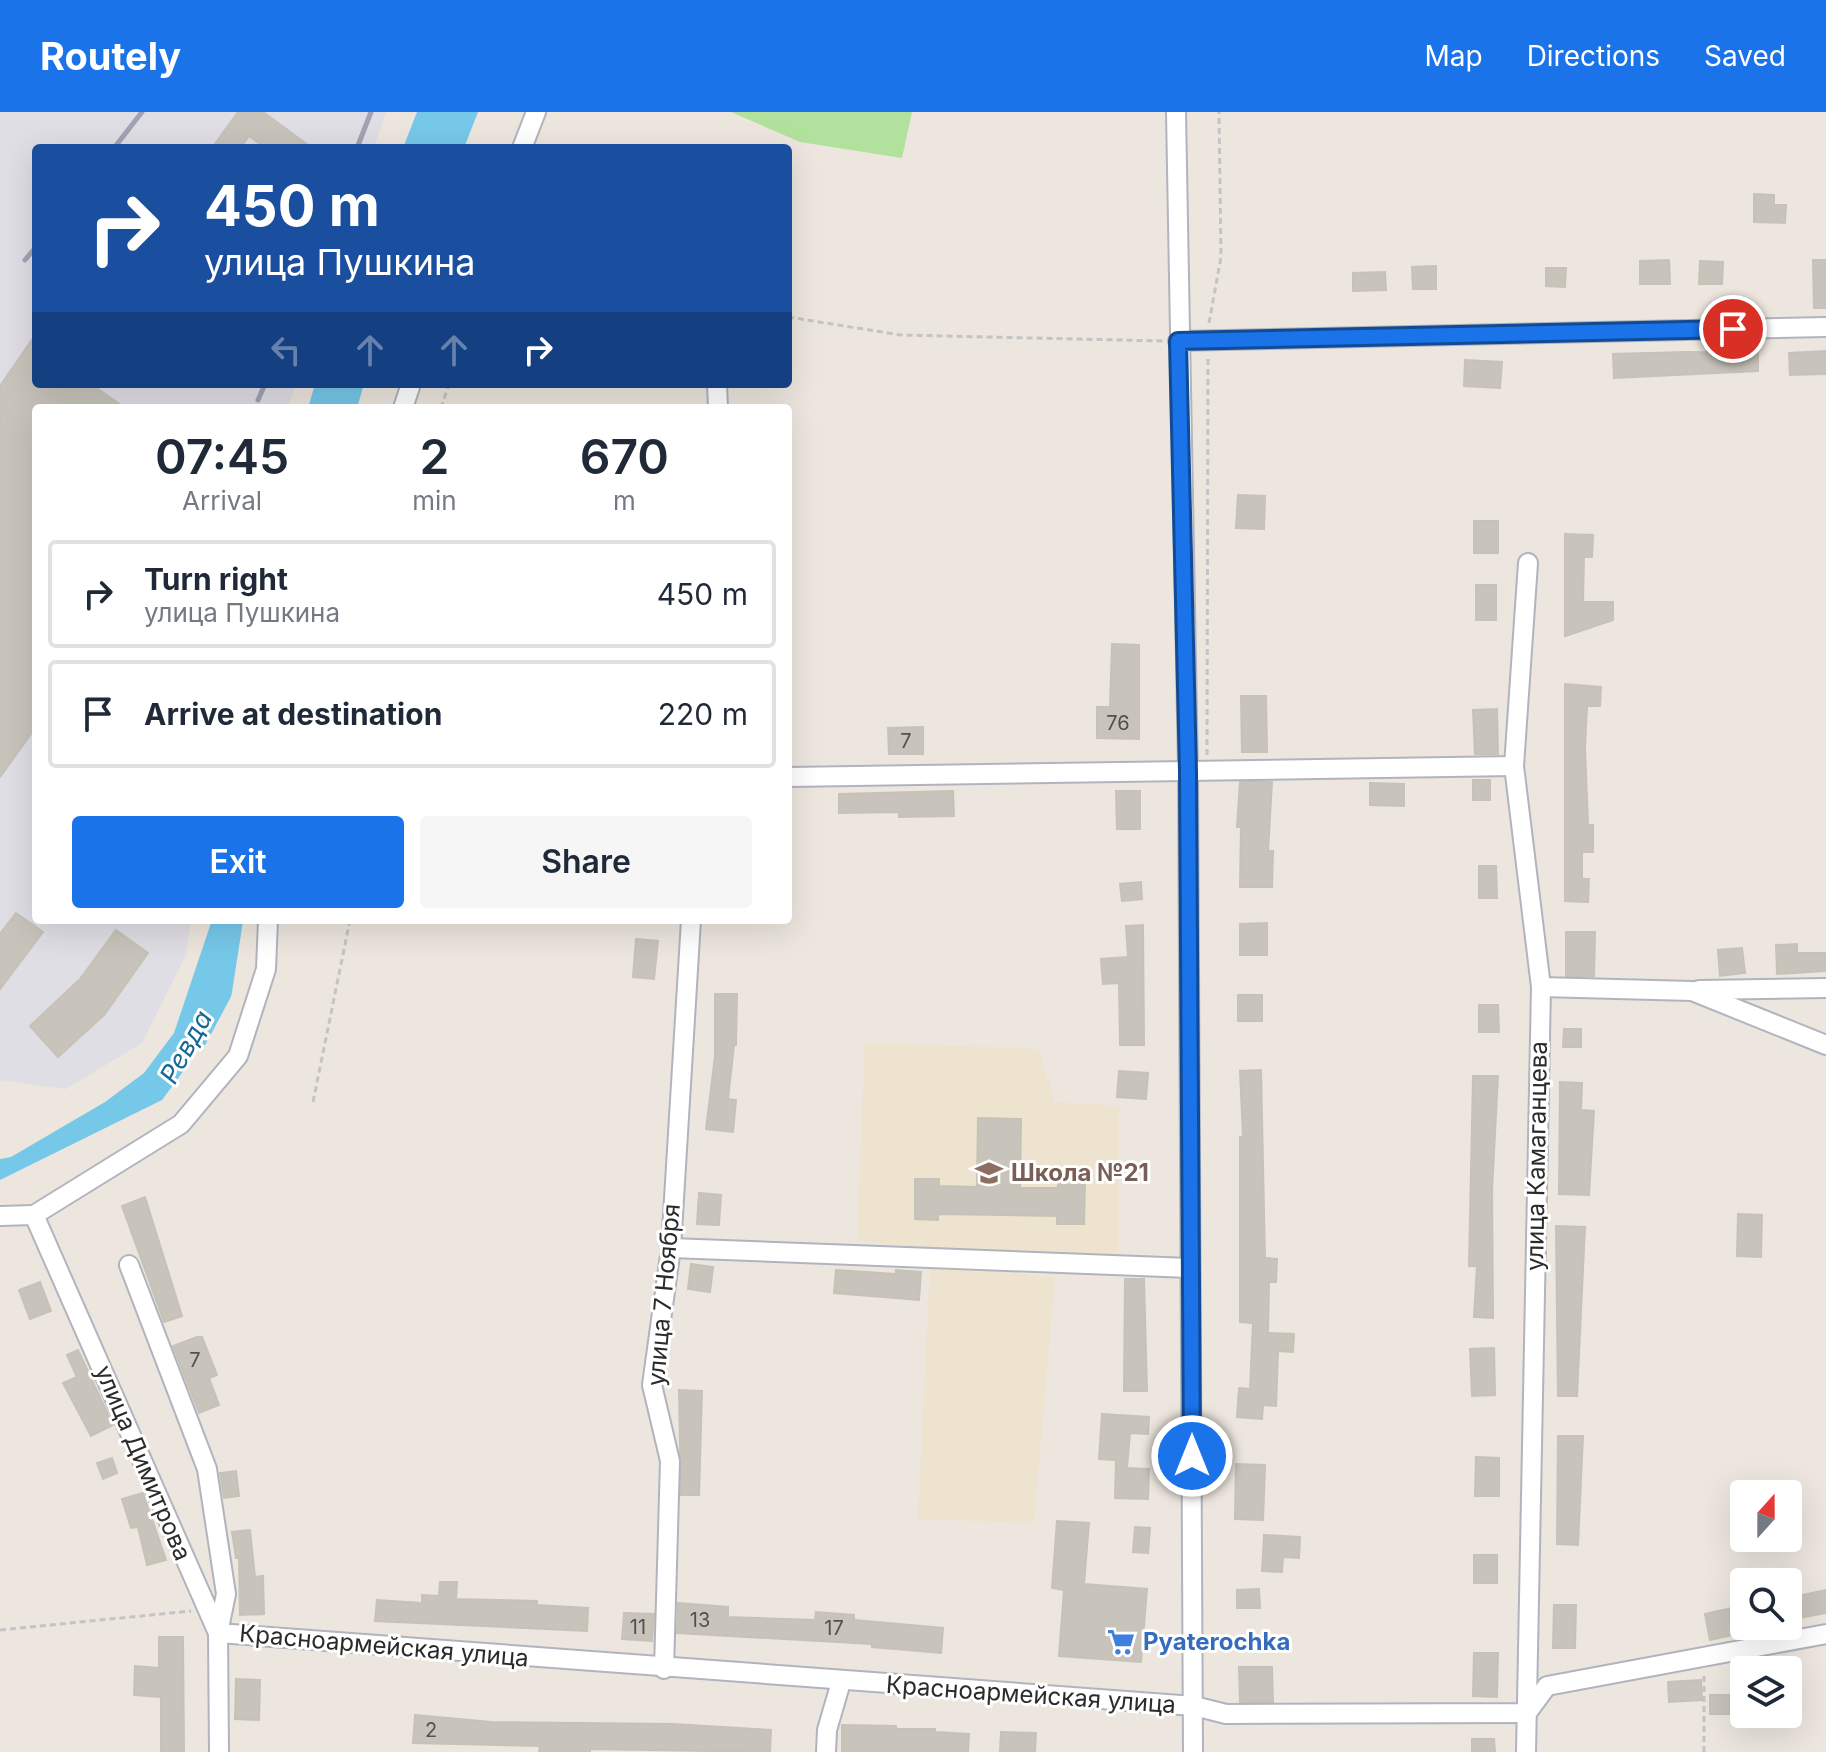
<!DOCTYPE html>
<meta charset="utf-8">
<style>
body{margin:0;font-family:Inter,sans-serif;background:#f6f6f7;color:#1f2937;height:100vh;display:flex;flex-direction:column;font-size:30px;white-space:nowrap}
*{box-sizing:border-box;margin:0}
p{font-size:26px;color:#747a83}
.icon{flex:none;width:44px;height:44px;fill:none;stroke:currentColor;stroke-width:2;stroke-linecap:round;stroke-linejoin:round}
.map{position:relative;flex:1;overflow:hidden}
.details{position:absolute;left:32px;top:292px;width:760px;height:520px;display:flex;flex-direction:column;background:#fff;border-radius:8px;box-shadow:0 8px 32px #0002}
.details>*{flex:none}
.guide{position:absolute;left:32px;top:32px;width:760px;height:244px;border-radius:8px;box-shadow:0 8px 32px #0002;background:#1a4fa0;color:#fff;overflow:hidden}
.needle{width:52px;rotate:21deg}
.buttons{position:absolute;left:1730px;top:1368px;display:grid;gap:16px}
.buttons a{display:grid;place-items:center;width:72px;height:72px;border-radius:8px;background:#fff;box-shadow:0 8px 32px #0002;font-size:40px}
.pin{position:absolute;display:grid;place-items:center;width:68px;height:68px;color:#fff;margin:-34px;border:4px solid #fff;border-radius:50%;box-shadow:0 2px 8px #0007}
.me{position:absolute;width:88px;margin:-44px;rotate:0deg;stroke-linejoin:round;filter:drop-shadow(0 0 6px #0008)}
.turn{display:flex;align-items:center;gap:28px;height:168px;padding:0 40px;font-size:36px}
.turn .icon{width:104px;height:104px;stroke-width:2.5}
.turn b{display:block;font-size:56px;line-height:68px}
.lanes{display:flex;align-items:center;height:76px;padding:0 40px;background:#0003;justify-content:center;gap:40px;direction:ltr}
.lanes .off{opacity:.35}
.eta{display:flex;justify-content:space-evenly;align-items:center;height:136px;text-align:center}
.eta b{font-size:48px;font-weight:600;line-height:56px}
.cta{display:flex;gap:16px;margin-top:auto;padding:16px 40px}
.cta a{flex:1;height:92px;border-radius:8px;background:#1a73e8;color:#fff;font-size:32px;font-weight:600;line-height:92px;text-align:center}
.cta a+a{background:#f6f6f7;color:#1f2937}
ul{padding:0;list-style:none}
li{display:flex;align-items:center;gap:24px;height:108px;margin:0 16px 12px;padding:0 24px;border:4px solid #e0e1e3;border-radius:8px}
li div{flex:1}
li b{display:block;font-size:30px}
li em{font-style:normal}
header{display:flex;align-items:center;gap:48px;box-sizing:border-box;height:112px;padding:0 40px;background:#1a73e8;color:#fff}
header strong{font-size:38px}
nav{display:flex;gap:44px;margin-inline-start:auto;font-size:28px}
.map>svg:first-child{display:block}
.industrial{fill:#e0dee5}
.education{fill:#ede3ce}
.green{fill:#b2e09d}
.water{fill:#76c8e9}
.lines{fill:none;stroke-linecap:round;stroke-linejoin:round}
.river{stroke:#76c8e9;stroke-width:30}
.building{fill:#c8c4bc;stroke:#c7c2b7;stroke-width:2}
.minor-casing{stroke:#b1b4be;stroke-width:22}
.path{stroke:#c4c4c4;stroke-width:3;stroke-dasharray:6 4;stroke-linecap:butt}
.minor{stroke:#fff;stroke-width:18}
.rail{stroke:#a1a3b4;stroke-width:5}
.route-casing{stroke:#114b97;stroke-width:20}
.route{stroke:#1a73e8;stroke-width:14}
.labels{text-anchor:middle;stroke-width:6;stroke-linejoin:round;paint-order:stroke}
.number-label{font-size:20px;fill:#52514f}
.street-label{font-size:24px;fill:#2b2b2b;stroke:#fff}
.education-label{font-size:24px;font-weight:bold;fill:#785e54;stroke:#fff;text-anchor:start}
.shop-label{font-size:24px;font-weight:bold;fill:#366cbe;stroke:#fff;text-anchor:start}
.water-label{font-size:26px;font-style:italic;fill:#146796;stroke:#fff}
</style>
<header>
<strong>Routely</strong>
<nav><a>Map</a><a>Directions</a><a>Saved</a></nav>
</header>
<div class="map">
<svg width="1826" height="1640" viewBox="0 0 1826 1640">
<rect width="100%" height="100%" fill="#ece6de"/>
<!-- industrial -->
<path class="industrial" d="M0,0H386L374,36H36V272H296L288,296H36V808H191L186,843L142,931L66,977L0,968Z"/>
<!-- education -->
<g class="education">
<path d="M865,931L1038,937L1055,990L1119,994V1146L928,1137L857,1128Z"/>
<path d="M930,1154L1055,1165L1034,1411L918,1407Z"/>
</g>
<!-- green -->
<path class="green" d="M731,0H912L902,46L800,30Z"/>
<!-- water -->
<g class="water">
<path d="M417,0H478L464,36H403Z"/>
<path d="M315,272H364L357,296H308Z"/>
<path d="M212,808H231L219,870L193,946L162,988L0,1068V1047L11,1045L105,990L144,961L174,921Z"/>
</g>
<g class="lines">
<!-- river -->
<path class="river" d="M193,924L217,879L228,808"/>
</g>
<!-- building -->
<g class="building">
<path d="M238,0H263L312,36H266L249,24L240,36H212Z"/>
<path d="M1754,82L1774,83V93H1786L1785,111L1754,110Z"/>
<path d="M1669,148L1670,172H1640V149Z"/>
<path d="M1813,148H1826V196H1814Z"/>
<path d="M1700,149L1723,150L1722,172H1699Z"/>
<path d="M1436,154V177H1413L1412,155Z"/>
<path d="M1546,156H1566L1565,175L1546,174Z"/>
<path d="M1385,160L1386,178L1353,179V161Z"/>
<path d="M36,222V272H91L125,296H36V615L0,665V274Z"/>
<path d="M1826,239V262L1790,263L1789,241Z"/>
<path d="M1686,240L1758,241V259L1614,266L1613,242Z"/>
<path d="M1465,248L1502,250L1500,276L1464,274Z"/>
<path d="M1238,383L1265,384L1264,417L1236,416Z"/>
<rect x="1474" y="409" width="24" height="32"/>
<path d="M1565,422L1593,423L1592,445H1584L1583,490H1613V508L1565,524Z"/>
<rect x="1476" y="473" width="20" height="35"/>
<path d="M1112,532L1139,533V627L1097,626V595H1110Z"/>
<path d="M1565,572L1601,575L1600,594H1587L1585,636L1588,713H1593V740H1582V767H1589L1588,790L1565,789Z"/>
<path d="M1241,584H1266L1267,640H1242Z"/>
<path d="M1497,597L1498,642H1475L1473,598Z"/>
<path d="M923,615V642H889L888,616Z"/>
<rect x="1473" y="668" width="17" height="20"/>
<path d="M1240,670H1272L1268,739H1273L1272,775H1240L1241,715H1237Z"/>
<path d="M1370,671L1404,672V694L1370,693Z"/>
<path d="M953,679L954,704L899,705V700L839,701V682Z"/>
<path d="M1116,679H1140V717H1117Z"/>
<path d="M1479,754H1496L1497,786H1479Z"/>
<path d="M1141,770L1142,787L1122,789L1120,772Z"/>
<path d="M16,801L43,820L0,877V822Z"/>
<path d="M1267,811V843H1240V812Z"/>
<path d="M1143,813L1144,933H1120L1119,871L1103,872L1101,847L1128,845L1126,814Z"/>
<path d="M116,818L148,841L104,903L58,945L30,914L80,867Z"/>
<path d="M1566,820H1595L1594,864H1566Z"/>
<path d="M636,827L658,829L654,867L633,865Z"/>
<path d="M1797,832V841H1826V859L1777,862L1776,833Z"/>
<path d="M1742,836L1745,861L1720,864L1718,838Z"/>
<path d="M715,882H737L736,933H734L728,987L736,988L733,1020L706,1017L715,944Z"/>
<rect x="1238" y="883" width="24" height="26"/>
<path d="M1479,893H1498L1499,920H1479Z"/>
<path d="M1564,917H1581V935H1563Z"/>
<path d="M1261,958L1265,1146L1277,1147L1276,1170H1269L1268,1221L1294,1222L1293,1240L1278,1239L1276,1294L1263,1293L1262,1307L1237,1305L1239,1276L1250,1277L1253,1211L1240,1210V1025H1243L1240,959Z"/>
<path d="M1119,959L1148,961L1146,987L1117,985Z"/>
<path d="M1473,964H1498L1492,1078L1493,1206L1474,1205L1477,1154H1469Z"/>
<path d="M1560,970L1582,971L1581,998L1594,999L1589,1083L1559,1082Z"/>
<path d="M978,1006L1021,1007L1020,1076H1058V1068H1085L1084,1112H1057V1104L938,1102V1108L915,1107V1067H939V1074L977,1075Z"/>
<path d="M699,1081L721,1083L719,1113L697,1112Z"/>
<path d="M145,1085L182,1204L164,1210L122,1094Z"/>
<path d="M1738,1102L1762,1103L1761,1145L1737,1144Z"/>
<path d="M1556,1114L1585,1115L1577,1284H1558Z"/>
<path d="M691,1152L713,1155L710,1180L688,1177Z"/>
<path d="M836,1158L896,1162V1158L921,1160L919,1188L834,1181Z"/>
<path d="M1125,1167H1144L1147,1279H1124Z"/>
<path d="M40,1170L51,1199L30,1207L19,1178Z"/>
<path d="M197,1225H202L217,1263L209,1266L219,1293L199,1301L173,1234Z"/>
<path d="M1494,1236L1495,1283L1472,1284L1470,1237Z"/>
<path d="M78,1238L113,1313L91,1324L63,1271L77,1265L67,1243Z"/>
<path d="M679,1278L702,1279L699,1383H681Z"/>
<path d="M1102,1302L1149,1305L1148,1322L1130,1321L1127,1356L1149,1357L1148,1387L1115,1386L1116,1348L1099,1347Z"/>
<path d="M1558,1324H1583L1578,1433L1557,1432Z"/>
<path d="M1476,1345L1499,1346V1384H1475Z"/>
<path d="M112,1346L117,1361L103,1367L97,1351Z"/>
<path d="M1236,1352L1265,1353L1263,1408L1235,1407Z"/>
<path d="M236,1359L239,1384L224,1386L220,1361Z"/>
<path d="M143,1381L166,1448L147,1453L138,1415L131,1416L122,1387Z"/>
<path d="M1057,1409L1089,1411L1084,1472L1147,1477L1141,1550L1059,1544L1064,1478L1052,1476Z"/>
<path d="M1135,1415L1150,1416L1148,1441L1133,1440Z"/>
<path d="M250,1418L255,1465L263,1464L264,1502L240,1503L239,1446H236L232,1420Z"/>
<path d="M1264,1423L1300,1425L1299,1446L1283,1445L1282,1460L1262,1459Z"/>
<rect x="1474" y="1443" width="23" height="28"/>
<path d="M440,1470H457L456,1487L537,1489V1493L588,1496L587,1519L375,1509L377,1488L422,1491V1483L439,1484Z"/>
<path d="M1259,1477L1260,1496H1237V1478Z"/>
<path d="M1826,1478V1501L1788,1508V1486Z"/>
<path d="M678,1491L728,1495V1505L815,1508L816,1500L854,1503V1508L943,1516L941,1541L872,1535V1532L677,1521Z"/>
<path d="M1554,1493H1576L1575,1536H1553Z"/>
<path d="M1732,1496L1737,1522L1710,1528L1705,1502Z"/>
<path d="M624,1501L654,1502L652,1529L622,1527Z"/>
<path d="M159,1525H183L184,1640H161V1585L134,1583L135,1554L159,1556Z"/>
<path d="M1474,1541H1498L1497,1585L1473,1584Z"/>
<path d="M1239,1555H1272L1273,1590H1240Z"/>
<path d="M236,1567L260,1568L259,1608L235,1607Z"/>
<path d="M1701,1568L1702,1588L1669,1590L1668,1570Z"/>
<path d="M1710,1583H1741L1742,1602H1710Z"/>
<path d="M415,1603L491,1610L673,1612L771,1618L770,1640L590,1637V1640H539L540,1634L413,1631Z"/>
<path d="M842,1613L896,1614V1617H935V1620L969,1622L968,1640H842Z"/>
<path d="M1001,1620L1036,1621L1035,1640H1000Z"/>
<path d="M1472,1627H1494L1495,1640H1472Z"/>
</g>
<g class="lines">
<!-- minor casing -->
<g class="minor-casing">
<g id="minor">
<path d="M1176,0L1188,660L1193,1640"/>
<path d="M522,36L536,0"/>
<path d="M1178,229L1826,215"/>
<path d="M717,272L718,296"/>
<path d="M403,296L411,272"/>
<path d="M788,665L1514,654"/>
<path d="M1541,875L1692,879L1826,933"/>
<path d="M1699,878L1826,876"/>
<path d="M34,1103L181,1012L238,944L266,857L268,808"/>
<path d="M0,1104L34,1103L218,1521L219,1640"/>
<path d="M671,1136L1190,1156"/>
<path d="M129,1153L207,1357L226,1482L218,1521L1194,1594L1226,1602L1527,1601L1547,1574L1826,1522"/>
<path d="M664,1557L670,1349L652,1273L671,1136L691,808"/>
<path d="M826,1640L827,1618L841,1570"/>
<path d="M1526,1640L1541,875L1514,654L1528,451"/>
</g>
</g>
<!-- path -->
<g class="path">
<path d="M788,205L901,223L1163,229"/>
<path d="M1209,211L1221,145L1219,0"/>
<path d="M441,296L449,272"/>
<path d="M1207,643L1208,247"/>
<path d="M313,990L350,808"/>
<path d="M0,1518L191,1499"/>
<path d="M1704,1640V1564"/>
</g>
<!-- minor -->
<use href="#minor" class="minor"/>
<!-- rail -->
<g class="rail">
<path d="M114,36L142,0"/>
<path d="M357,36L371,0"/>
<path d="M25,148L36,135"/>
<path d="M258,288L265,272"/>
</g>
</g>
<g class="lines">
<!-- route casing -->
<g class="route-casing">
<path id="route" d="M1192,1344L1188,660L1178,229L1733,217"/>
</g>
<!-- route -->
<use href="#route" class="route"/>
</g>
<!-- icons -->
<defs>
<g id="school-bare" transform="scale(2.16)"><path d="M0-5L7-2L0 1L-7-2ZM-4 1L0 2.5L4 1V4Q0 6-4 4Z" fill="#8d6e63" stroke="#fff" stroke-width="2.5" paint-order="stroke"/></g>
<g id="supermarket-bare" transform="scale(2.16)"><path d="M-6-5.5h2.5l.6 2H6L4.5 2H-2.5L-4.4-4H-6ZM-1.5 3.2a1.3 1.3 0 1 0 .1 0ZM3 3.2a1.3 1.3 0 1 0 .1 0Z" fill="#3f7fe0" stroke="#fff" stroke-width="2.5" paint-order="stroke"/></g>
</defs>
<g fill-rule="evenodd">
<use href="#school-bare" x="989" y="1061"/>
<use href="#supermarket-bare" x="1121" y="1530"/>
</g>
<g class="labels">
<!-- number labels -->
<g class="number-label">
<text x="1118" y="618">76</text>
<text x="906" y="636">7</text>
<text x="195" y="1255">7</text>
<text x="700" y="1515">13</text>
<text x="638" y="1522">11</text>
<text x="834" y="1523">17</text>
<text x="431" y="1625">2</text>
</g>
<!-- street labels -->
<g class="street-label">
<text transform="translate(1537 1044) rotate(-89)" y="8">улица Камаганцева</text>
<text transform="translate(664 1183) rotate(-85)" y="8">улица 7 Ноября</text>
<text transform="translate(143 1351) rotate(67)" y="8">улица Димитрова</text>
<text transform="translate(384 1534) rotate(5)" y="8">Красноармейская улица</text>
<text transform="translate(1031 1583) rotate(4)" y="8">Красноармейская улица</text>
</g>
<!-- education labels -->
<g class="education-label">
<text x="1011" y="1069">Школа №21</text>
</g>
<!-- shop labels -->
<g class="shop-label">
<text x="1143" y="1538">Pyaterochka</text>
</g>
<!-- water labels -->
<g class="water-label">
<text transform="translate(186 935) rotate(-61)" y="9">Ревда</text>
</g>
</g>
</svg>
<div class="buttons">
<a><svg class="needle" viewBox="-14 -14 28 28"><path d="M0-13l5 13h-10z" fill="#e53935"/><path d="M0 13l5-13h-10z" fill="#747a83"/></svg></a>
<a><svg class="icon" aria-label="search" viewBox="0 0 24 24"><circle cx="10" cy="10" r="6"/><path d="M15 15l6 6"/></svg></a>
<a><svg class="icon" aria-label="layers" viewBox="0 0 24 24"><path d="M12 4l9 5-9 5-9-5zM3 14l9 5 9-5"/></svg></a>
</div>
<div class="pin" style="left:1733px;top:217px;background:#d93025"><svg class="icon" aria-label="arrive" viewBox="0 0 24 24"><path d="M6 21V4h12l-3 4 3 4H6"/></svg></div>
<svg class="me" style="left:1192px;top:1344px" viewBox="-20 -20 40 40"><circle r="17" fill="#1a73e8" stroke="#fff" stroke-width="3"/><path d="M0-11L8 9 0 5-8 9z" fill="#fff"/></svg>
<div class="guide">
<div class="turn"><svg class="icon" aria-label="right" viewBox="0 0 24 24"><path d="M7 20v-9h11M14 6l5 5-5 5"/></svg><div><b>450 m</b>улица Пушкина</div></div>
<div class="lanes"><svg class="icon off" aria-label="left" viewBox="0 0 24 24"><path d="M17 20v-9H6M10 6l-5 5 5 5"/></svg><svg class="icon off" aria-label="ahead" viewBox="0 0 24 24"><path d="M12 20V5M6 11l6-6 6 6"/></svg><svg class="icon off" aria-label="ahead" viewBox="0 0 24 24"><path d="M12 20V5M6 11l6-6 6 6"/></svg><svg class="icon" aria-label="right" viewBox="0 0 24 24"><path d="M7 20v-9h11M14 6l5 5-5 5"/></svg></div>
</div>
<section class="details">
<div class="eta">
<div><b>07:45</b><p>Arrival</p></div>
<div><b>2</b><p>min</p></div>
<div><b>670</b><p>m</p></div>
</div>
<ul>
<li><svg class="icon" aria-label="right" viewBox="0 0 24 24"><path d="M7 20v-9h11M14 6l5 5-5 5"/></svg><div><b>Turn right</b><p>улица Пушкина</p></div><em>450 m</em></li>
<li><svg class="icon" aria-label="arrive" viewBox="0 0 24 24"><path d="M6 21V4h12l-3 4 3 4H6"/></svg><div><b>Arrive at destination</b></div><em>220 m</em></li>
</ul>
<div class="cta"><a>Exit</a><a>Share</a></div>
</section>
</div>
